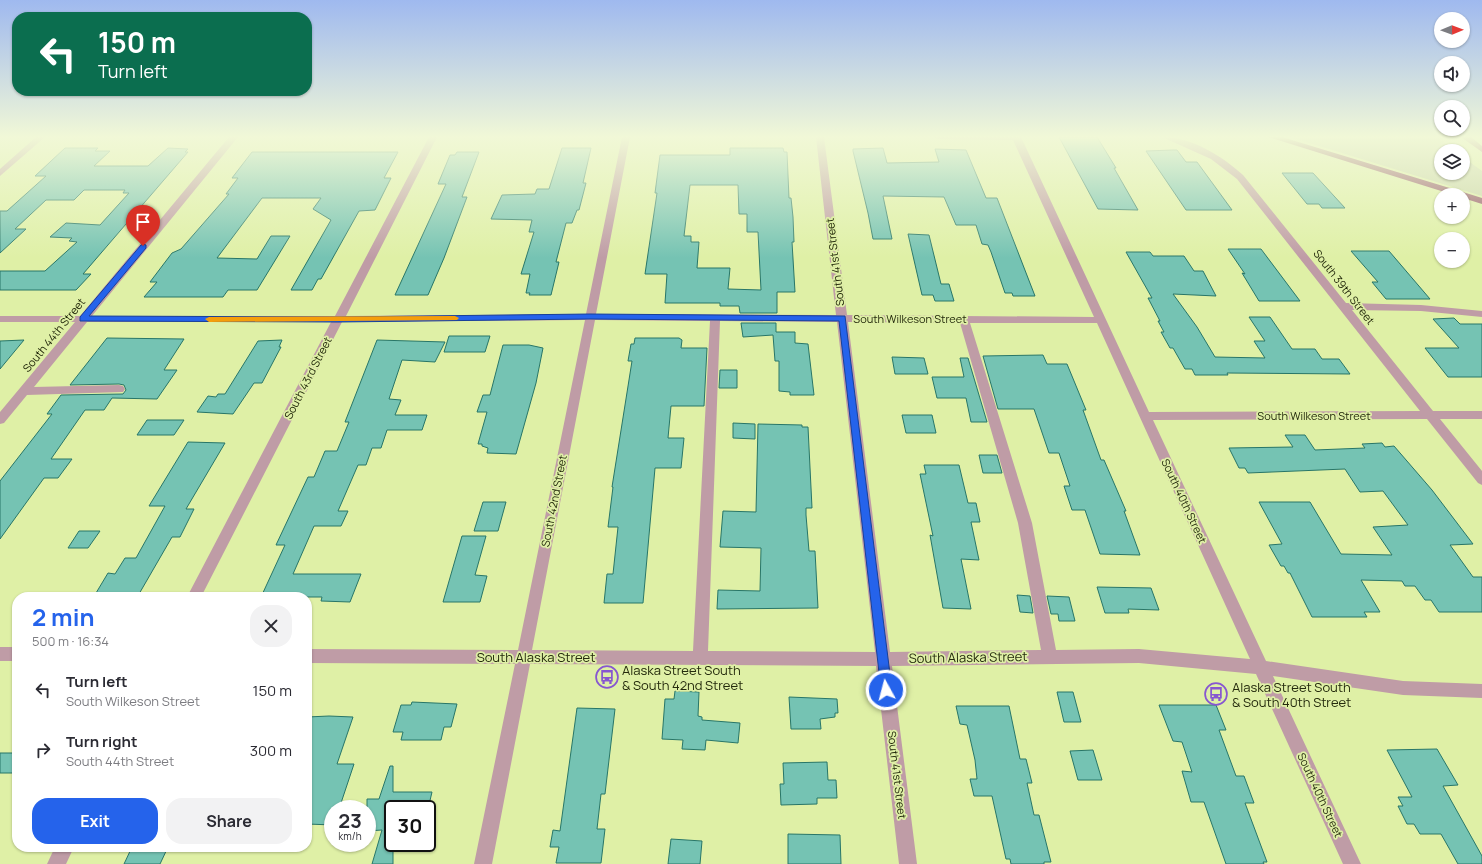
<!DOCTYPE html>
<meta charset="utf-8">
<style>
body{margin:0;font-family:Manrope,sans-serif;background:#f2f2f3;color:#2b2b33;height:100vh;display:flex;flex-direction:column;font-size:15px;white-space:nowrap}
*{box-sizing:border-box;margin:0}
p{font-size:13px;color:#7c7c81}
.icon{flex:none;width:22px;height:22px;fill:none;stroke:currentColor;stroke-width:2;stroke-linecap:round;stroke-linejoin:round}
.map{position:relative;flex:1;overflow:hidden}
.details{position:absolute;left:12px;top:592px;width:300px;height:260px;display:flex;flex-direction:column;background:#fff;border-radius:16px;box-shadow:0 1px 3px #0004}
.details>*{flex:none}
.banner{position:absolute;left:12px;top:12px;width:300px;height:84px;border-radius:16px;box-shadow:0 1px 3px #0004;background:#0b6e4f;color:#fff;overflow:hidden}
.needle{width:26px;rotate:89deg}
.controls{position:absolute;left:1434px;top:12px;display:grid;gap:8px}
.controls a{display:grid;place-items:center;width:36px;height:36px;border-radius:50%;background:#fff;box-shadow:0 1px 3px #0004;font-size:20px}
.speed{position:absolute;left:324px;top:800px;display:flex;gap:8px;font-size:20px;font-weight:700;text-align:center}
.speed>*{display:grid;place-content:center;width:52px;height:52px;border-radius:50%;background:#fff;box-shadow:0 1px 3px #0004;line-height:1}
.speed small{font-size:10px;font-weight:400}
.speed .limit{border:2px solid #111;border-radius:6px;background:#fff;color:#111}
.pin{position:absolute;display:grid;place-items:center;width:34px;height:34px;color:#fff;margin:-41px -17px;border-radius:50% 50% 50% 0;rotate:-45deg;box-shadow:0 0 4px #0007}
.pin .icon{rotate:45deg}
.me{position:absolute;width:44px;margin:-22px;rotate:353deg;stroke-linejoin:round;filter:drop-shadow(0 0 3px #0008)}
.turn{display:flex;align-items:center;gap:14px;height:84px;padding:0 20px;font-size:18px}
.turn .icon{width:52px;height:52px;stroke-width:2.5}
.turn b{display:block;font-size:28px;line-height:34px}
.round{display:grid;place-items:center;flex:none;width:42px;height:42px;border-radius:16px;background:#f2f2f3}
.head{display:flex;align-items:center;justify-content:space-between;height:68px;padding:0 20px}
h1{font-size:24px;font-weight:700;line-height:30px;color:#2563eb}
.primary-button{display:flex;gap:8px;margin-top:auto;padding:8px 20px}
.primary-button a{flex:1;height:46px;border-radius:16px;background:#2563eb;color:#fff;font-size:16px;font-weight:700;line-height:46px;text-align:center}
.primary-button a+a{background:#f2f2f3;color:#2b2b33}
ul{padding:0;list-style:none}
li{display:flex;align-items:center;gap:12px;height:60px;padding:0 20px}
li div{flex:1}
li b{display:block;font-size:15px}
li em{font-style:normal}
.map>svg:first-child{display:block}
.green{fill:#c8d3a8}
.building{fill:#75c3b3;stroke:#287668;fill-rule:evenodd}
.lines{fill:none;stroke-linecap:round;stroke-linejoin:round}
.minor{fill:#bf9ca6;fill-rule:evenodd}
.major{fill:#9a5d71;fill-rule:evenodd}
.highway{fill:#8b465e;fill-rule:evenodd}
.route{fill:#2563eb;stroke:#184099}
.slow{fill:#f59e0b}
.labels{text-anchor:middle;stroke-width:3.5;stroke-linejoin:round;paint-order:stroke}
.street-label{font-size:11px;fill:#242a0c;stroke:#dff0a6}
.near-street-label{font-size:13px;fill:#242a0c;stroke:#dff0a6}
.near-poi-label{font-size:13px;fill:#242a0c;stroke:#dff0a6;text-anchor:start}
</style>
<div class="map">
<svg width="1482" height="864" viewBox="0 0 1482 864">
<rect width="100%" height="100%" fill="#dff0a6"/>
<!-- green -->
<path class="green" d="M1290,137H1436L1455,151H1441V173H1463V157L1482,171V196Z"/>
<!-- building -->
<g class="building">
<path d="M1059,137H1097L1116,168H1114L1138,210L1098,209Z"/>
<path d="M65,148H98L95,151H110L94,166H148L168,148L188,149L185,152H188L83,274H91L76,290H0V271H45L77,242L69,241L72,238L50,237L66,223L100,225L129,193H123L125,190H84L74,200H46L15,229H26L0,253V211H7L46,176H35Z"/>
<path d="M562,148H591L583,183H586L579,210H577L572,223H566L556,262H559L551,295H529L530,293H526L530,274H521L534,232H529L532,220L491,219L502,195L535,194L537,189H549Z"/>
<path d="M730,148H783L784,152H787L789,198H791L793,217L794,242H792L795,292H777V313H740L739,306H720V303H665L667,274H645L657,193H655L660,155H730ZM690,185H738L739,214H747V232H758L761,290L728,289L730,268H697L699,242H691V236H684Z"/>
<path d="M883,148L887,163L939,162L935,149L966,150L986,198H997L1035,296H1013L1012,293H1005L991,252L988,245L982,244L976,225H956L944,197L883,196L892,239H873L868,213L853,151V149Z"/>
<path d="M1173,150H1177L1186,162H1197L1232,210H1186L1146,151Z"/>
<path d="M252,152H398L384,178H391L375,210L359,211L321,279H318L312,290H291L331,220L313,209L321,198H262L217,258L257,259L271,236H290L257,290H228L223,297H144L157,282H150L172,253L181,249L229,194H226L238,178H232Z"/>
<path d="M457,152H479L462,197H467L444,258L428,295H395L446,184H438L450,155H455Z"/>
<path d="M1282,173H1313L1345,208H1322L1319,204H1307Z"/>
<path d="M908,234L929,235L941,284H949L954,301H935L933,295H922Z"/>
<path d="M1228,249H1261L1300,301H1259L1242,273L1245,274Z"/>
<path d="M1351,251H1389L1430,299H1386L1372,282H1378Z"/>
<path d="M1126,252H1150L1153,256H1184L1194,271H1203L1216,296L1173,294L1197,327L1215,357L1265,358L1254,341H1265L1249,317H1270L1292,349H1315L1322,359H1339L1350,374L1227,373L1228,375H1195L1192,369H1185L1173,348H1170L1161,332H1164L1158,321H1160L1148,298H1152Z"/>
<path d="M1454,318L1460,324H1482V377H1448L1425,348H1459L1433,319Z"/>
<path d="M741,323H776V332H795V343L808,344L814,395H790V392L779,391V361H775L773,335L743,337Z"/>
<path d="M449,336H490L485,352H444Z"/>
<path d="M107,338L184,339L164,370H177L157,399L112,398L104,410H85L51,459H72L58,478H44L0,539V481L52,414H47L61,395L123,394L126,390L124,385L119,384L70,385Z"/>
<path d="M635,338H679L682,340L681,348H707L704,406H671L668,438H684L681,468H655L643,603H604L607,574H613L618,527H608L613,487H612L632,361H628L631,344H634Z"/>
<path d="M24,340L0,369V341Z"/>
<path d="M282,340L279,347H281L262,383H254L233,414L197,412L208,396L216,397L218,394H225L258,341Z"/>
<path d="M377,340L445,342L435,362L402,360L389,399L401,400L395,415H427L422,430H387L381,448H372L366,465H358L338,511H348L341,526H314L293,574H361L350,602L321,601L322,597H261L285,545H276L308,477H314L325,451H337L349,422H345Z"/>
<path d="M503,345H529L543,348L536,383L516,454L487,453L488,448L482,446V444H478L487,412H477L483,395H490Z"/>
<path d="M1043,355L1047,364H1067L1086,410H1083L1101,460H1104L1126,511H1124L1140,555L1100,554L1085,510H1072L1064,486H1070L1059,453H1049L1034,409H998L983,356Z"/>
<path d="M892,357L924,358L928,374H895Z"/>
<path d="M960,358H968L987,422H971L966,398H937L932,377H964Z"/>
<path d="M720,370H737V388H719Z"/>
<path d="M902,415H932L936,433H906Z"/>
<path d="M147,420H184L174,435H137Z"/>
<path d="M733,423L755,424V439L733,438Z"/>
<path d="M758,424L802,425V427H808L812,508H806V515L809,551H815L818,608L717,609L718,590L760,591L761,548L720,547L723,511L756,512Z"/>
<path d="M1285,435H1305L1315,450L1365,448L1362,444L1382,443L1385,447L1394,446L1432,490L1473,544L1450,545L1473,577H1482V612H1439L1431,600H1425L1415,586H1405L1402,581L1361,580L1380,612H1364L1367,617H1312L1290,573H1288L1284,566H1281L1269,545L1282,544L1259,502H1310L1341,554L1392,555L1373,527L1408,525L1383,491L1360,492L1345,469L1248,473L1245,468H1239L1229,448L1293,447Z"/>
<path d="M188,442L225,443L186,509H194L180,537H172L139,594H133L131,597H101L104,593H96L108,573L115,574L125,558H136L165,506H149Z"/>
<path d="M979,455H997L1002,473H983Z"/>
<path d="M924,465H959L968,503H976L980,522H971L979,560L961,559L971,609L943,608L930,535L933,536L920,474H926Z"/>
<path d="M483,502H506L498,531H474Z"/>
<path d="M79,531H100L88,548H68Z"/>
<path d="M462,536H486L475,575L487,576L480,602H443Z"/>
<path d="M1097,587L1151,588L1159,610L1128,609L1129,613H1105Z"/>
<path d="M1017,595L1030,596L1033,613L1020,612Z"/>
<path d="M1047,596L1069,597L1075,621H1059L1058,614H1051Z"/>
<path d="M675,691L699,692L698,716L702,717V720L740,723L738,743L706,740L705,750L682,749L683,740L662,739L665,699H674Z"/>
<path d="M1057,692H1073L1081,722H1064Z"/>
<path d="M789,697L837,699L838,713H835V717L820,719L821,729H791Z"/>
<path d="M412,702L457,704L451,727H444L441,740H401L403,732H393L401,705H411Z"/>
<path d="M1159,705H1216L1226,730H1219L1236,776H1244L1254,803H1245L1267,862H1263L1264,864H1226L1204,802H1191L1182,771L1192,772L1182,742L1173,741Z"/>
<path d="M956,706H1009L1020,759H1026L1032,783H1027L1034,815H1039L1051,862H1044V864H1011L1010,859H1006L992,796H974L970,779H977L975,760L967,725L960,724Z"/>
<path d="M577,708L615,709L605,794H601L597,829H605L601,863H556L559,847H550L553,830L560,831Z"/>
<path d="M329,716L353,717L337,764H354L339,809H333V825L307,824V717Z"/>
<path d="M1437,749L1458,785L1443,786L1482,856V864H1458L1441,834H1420L1414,824H1407L1398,806H1403L1398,797H1412L1387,750Z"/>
<path d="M1093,750L1102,780H1078L1070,751Z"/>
<rect x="0" y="753" width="17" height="20"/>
<path d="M827,762L828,780H836L837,798H817V804L781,805L780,784H784L783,763Z"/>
<path d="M390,766H393V792H432L428,809H393V864H372L382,830L367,831V799H379Z"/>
<path d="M788,834L840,835L841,864H788Z"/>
<path d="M671,839L702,841L700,864H668Z"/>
<path d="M132,847H168L160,864H124Z"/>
</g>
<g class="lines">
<!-- minor -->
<g class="minor">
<path d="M36,137H45L0,176V169Z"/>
<path d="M229,137H238L92,316H335L429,137H437L346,316L586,314L622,137H630L596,314L836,315L816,137H824L847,315L1094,317L1013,140L937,139L933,137H1021L1149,412L1420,411L1237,179L1211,159L1162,137C1192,137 1222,156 1243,175L1346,303L1421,305L1482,311V317L1421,311L1352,310L1433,411H1482V419H1440L1482,471V485L1478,483L1427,419L1153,420L1266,661L1403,681L1482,684V698L1403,695L1273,676L1361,864H1343L1256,674L1139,663L892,666L917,864H899L876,666L530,664L492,864H474L515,664L307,663V649L518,650L585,320L342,322L201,597H187L331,322H87L34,387L119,385L123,386L125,389L123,392L27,395L4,423L0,424V412L75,322H0V316H80ZM595,320L710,321L693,651L532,650ZM720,321L837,322L875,652L708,651ZM848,322L960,323L1018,523L1041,650L890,652ZM970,323H1097L1250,659L1139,649L1056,650L1032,523Z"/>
<rect x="0" y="647" width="17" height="14"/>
<path d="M55,847H74L66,864H47Z"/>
</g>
<!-- major -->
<path class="major" d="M1461,137H1471L1482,146V152Z"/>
<!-- highway -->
<path class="highway" d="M1268,137H1282L1466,193L1482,198V204L1463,198V195H1454Z"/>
</g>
<!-- sky -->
<linearGradient id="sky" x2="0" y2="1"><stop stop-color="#9fb9ef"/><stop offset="0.53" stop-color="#f1f8d7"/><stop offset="1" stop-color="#f1f8d7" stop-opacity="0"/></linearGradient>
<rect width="1482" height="258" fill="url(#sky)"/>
<!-- route -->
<path class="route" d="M143,244L146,245V248L89,316L338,317L590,314L845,316L892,690L891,694L886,695L882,694L881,690L839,321L590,319L338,322L80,321V317L141,245Z"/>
<!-- slow -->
<path class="slow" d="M455,316L459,318L457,320L209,322L205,319L209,317Z"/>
<!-- icons -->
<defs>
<g id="bus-ring" transform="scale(1.15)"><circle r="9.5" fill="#dff0a6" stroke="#8757d0" stroke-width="1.5"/><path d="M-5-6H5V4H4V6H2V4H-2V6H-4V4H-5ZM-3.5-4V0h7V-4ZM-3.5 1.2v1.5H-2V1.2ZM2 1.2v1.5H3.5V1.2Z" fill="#8757d0"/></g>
</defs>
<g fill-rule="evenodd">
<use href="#bus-ring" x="607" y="677"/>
<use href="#bus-ring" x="1216" y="694"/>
</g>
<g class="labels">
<!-- street labels -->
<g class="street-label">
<text transform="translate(835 262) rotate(-97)" y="4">South 41st Street</text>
<text transform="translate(1344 287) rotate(52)" y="4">South 39th Street</text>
<text x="910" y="323">South Wilkeson Street</text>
<text transform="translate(54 335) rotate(-51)" y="4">South 44th Street</text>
<text transform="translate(308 378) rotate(-63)" y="4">South 43rd Street</text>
<text x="1314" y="420">South Wilkeson Street</text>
<text transform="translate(554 501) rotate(-79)" y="4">South 42nd Street</text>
<text transform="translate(1184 501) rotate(65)" y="4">South 40th Street</text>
<text transform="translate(897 775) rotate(83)" y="4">South 41st Street</text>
<text transform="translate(1320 795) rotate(65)" y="4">South 40th Street</text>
</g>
<!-- near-street labels -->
<g class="near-street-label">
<text x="536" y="662">South Alaska Street</text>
<text transform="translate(968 657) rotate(-1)" y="5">South Alaska Street</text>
</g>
<!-- near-poi labels -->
<g class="near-poi-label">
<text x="622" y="675">Alaska Street South<tspan x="622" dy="15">&amp; South 42nd Street</tspan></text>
<text x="1232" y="692">Alaska Street South<tspan x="1232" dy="15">&amp; South 40th Street</tspan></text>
</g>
</g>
</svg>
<div class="controls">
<a><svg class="needle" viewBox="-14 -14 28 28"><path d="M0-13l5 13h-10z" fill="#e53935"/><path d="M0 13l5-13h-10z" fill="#7c7c81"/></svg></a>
<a><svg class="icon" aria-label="sound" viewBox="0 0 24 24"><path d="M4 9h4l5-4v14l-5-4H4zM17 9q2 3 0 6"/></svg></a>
<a><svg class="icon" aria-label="search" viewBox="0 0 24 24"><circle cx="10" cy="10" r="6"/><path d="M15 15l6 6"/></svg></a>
<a><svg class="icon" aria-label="layers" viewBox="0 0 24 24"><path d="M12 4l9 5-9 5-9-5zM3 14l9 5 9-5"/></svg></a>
<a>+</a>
<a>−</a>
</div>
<div class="speed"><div>23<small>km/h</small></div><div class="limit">30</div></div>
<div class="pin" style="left:143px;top:246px;background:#d93025"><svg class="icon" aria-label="arrive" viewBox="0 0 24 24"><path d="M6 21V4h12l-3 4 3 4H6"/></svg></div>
<svg class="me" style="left:886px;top:690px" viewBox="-20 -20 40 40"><circle r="17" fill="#2563eb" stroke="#fff" stroke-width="3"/><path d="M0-11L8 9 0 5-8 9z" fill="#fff"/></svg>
<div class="banner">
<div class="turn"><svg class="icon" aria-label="left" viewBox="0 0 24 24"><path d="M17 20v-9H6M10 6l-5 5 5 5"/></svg><div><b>150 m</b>Turn left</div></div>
</div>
<section class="details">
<div class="head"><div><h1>2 min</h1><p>500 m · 16:34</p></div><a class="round"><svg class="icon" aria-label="close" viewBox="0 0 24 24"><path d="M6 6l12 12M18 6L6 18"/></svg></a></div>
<ul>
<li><svg class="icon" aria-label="left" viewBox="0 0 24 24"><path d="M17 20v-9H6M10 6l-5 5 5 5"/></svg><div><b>Turn left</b><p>South Wilkeson Street</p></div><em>150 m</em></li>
<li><svg class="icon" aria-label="right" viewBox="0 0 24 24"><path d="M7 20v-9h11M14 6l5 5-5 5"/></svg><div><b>Turn right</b><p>South 44th Street</p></div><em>300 m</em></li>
</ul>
<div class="primary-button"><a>Exit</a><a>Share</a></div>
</section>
</div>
